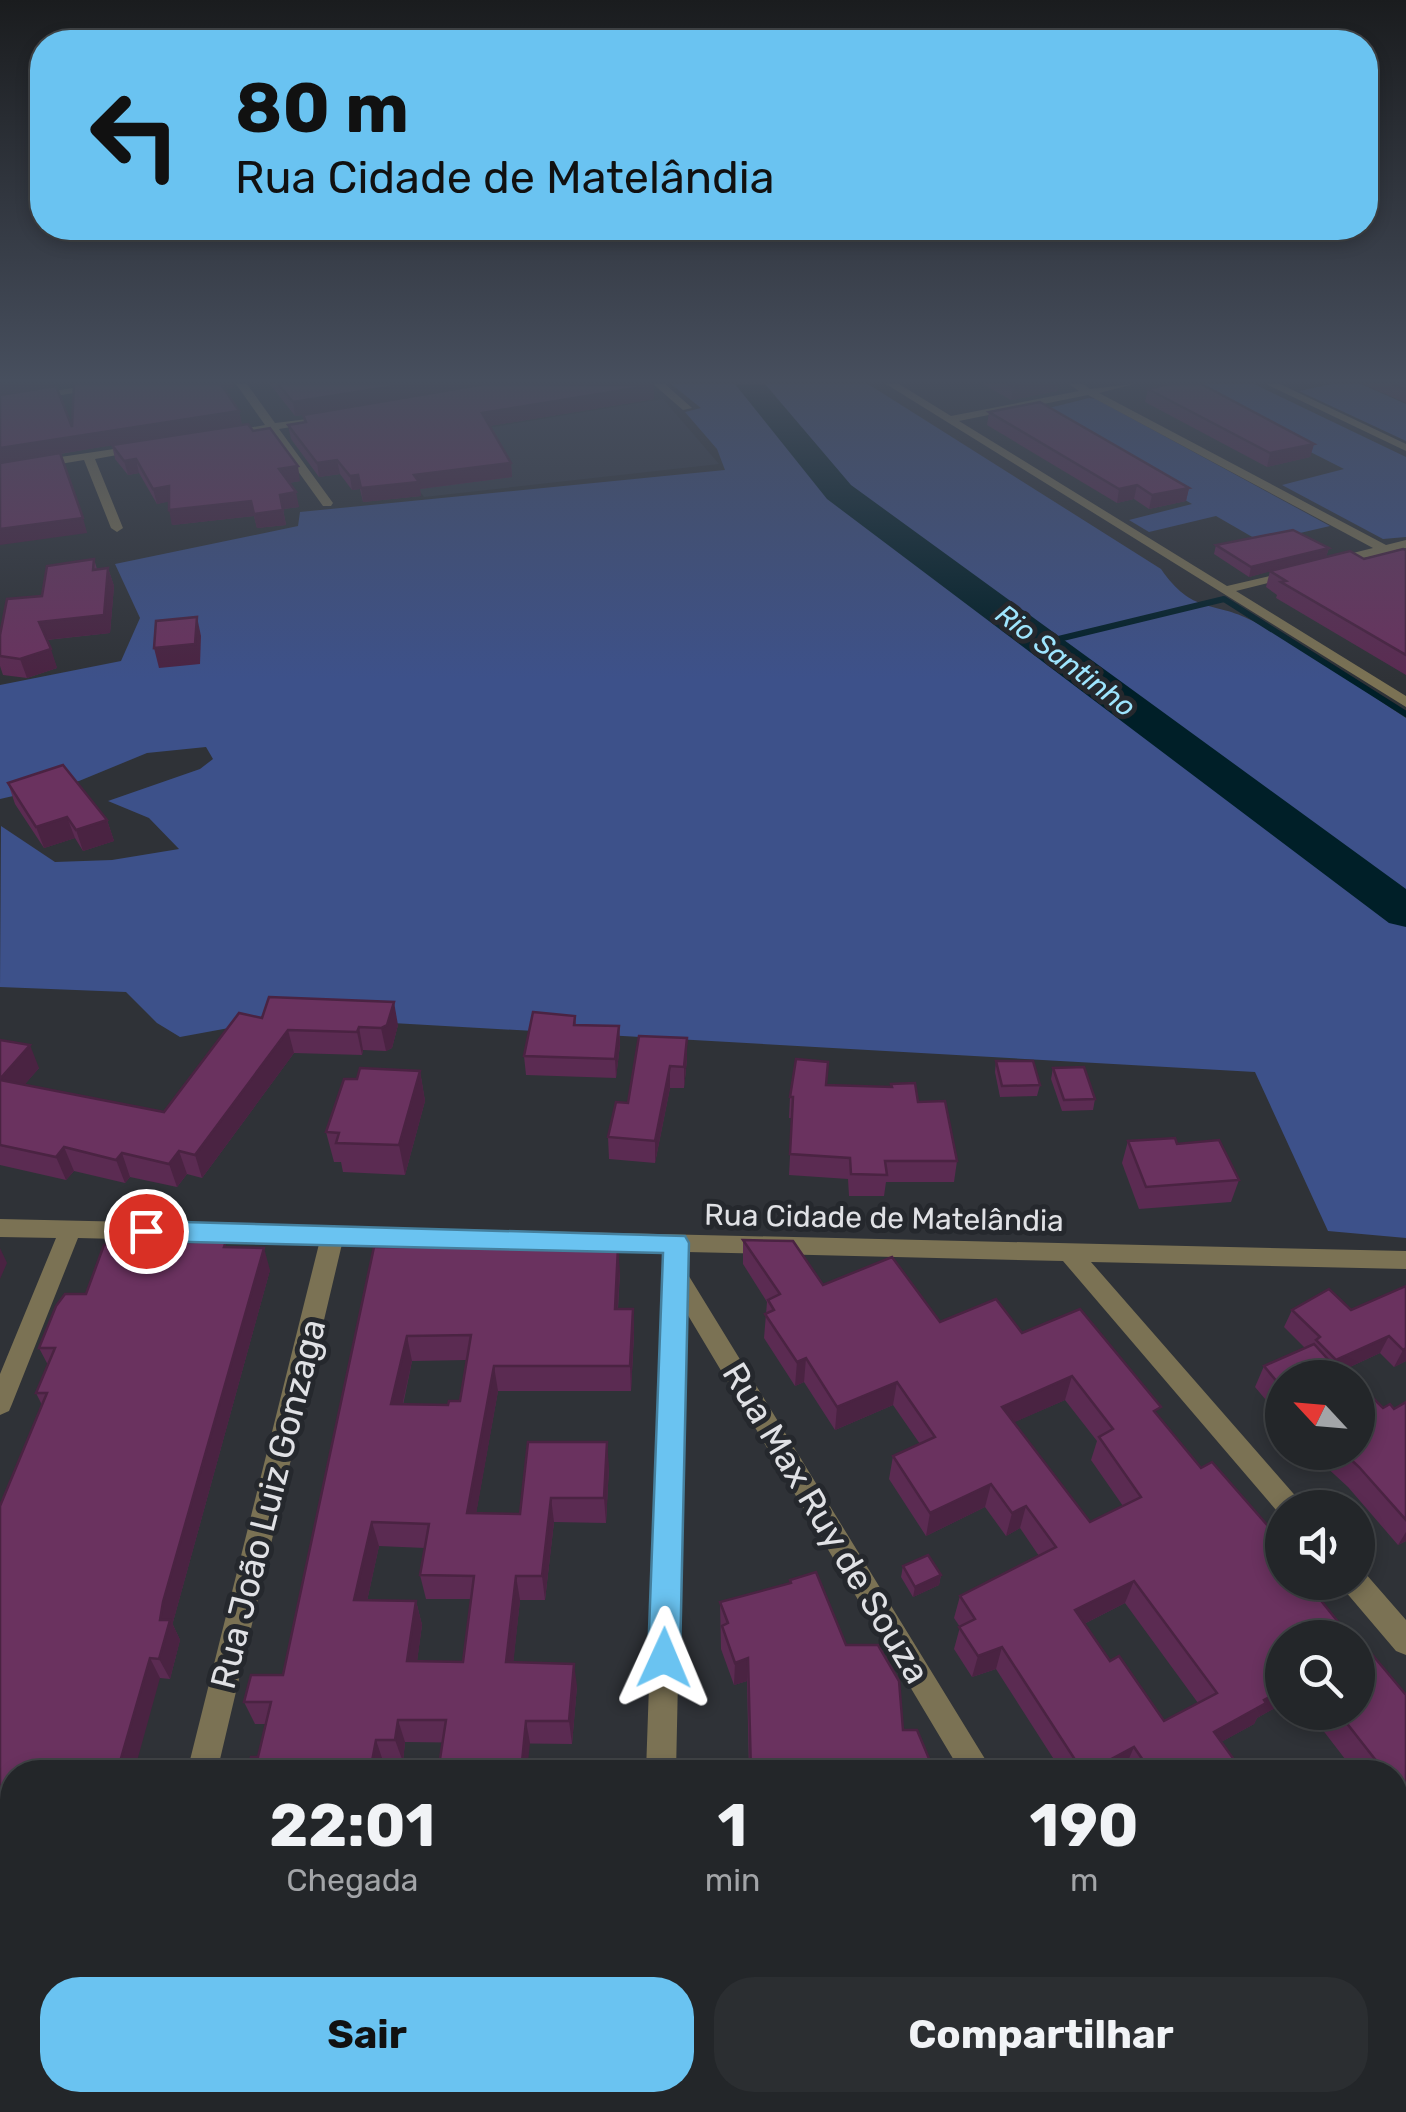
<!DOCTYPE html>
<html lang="pt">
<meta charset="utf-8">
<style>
body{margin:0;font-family:Rubik,sans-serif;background:#2b2e31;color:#f1f3f6;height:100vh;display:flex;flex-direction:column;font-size:38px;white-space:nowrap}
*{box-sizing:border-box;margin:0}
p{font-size:32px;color:#a3a5a8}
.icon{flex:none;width:55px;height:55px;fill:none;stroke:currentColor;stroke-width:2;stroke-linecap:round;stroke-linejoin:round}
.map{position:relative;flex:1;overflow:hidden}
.panel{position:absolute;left:0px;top:1760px;width:1408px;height:352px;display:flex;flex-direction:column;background:#232629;border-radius:40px 40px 0 0;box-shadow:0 5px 15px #0003,0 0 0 2px #404346}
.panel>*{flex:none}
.hud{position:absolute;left:30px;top:30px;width:1348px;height:210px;border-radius:40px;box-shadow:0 5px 15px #0003,0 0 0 2px #404346;background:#6ac3f1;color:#111;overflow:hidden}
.needle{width:65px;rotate:296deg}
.buttons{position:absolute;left:1265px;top:1360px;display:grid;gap:20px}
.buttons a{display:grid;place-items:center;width:110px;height:110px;border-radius:50%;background:#232629;box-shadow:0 5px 15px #0003,0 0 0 2px #404346;font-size:50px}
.pin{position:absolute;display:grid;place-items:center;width:85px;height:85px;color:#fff;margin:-42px;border:5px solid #fff;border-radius:50%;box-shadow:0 2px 10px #0007}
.me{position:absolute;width:110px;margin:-55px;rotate:1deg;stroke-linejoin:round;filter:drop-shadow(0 0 8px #0008)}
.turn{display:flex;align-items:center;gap:35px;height:210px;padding:0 40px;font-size:45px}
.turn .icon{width:130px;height:130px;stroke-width:2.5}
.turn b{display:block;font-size:70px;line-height:85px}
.eta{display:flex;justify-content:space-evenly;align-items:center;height:170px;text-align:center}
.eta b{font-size:60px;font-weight:700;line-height:70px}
.action{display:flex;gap:20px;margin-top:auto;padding:20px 40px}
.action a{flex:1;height:115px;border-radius:40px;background:#6ac3f1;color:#111;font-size:40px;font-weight:700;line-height:115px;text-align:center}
.action a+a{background:#2b2e31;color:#f1f3f6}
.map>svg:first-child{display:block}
.built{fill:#363b46}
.green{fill:#3d518a}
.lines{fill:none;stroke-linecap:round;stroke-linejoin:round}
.stream{stroke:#001f28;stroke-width:6}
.river{fill:#001f28;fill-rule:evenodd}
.minor{fill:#7b7254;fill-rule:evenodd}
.tertiary{fill:#7b7254;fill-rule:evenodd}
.wall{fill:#5b2b52;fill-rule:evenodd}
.shaded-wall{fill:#4a2342}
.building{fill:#6a325f;stroke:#4a2342;stroke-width:2.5;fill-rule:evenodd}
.route{fill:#6ac3f1;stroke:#457f9d;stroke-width:2.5}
.labels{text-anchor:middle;stroke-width:10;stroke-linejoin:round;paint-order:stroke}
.far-water-label{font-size:28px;font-style:italic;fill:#9ee5fe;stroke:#25282d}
.street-label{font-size:30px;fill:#e0e1e5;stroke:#25282d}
.near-street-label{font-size:35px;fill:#e0e1e5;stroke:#25282d}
</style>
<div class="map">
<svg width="1406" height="2112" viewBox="0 0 1406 2112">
<rect width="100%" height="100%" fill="#2f3237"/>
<!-- built -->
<path class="built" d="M663,399L719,464L424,497L384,445Z"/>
<!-- green -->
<g class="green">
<path d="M671,384H868L1161,569C1193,615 1212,600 1253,621C1306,648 1356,686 1406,718V1238L1328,1231L1255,1072L288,1017L180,1037L157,1023L126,992L0,987L1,826L55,862L112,860L179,849L149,818L108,801L200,769L213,759L206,747L147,753L79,781L0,799V685L121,661L140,618L115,564L298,526L300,512L725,470L717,449L685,412L701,408Z"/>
<path d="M1176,384H1254L1406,457V537L1383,539L1282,485L1344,469Z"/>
<path d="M1332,384H1361L1406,404V441L1299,391Z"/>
<path d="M1089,398L1096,399L1330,526L1261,542L1216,516L1149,532L1129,520L1192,504L1033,412Z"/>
</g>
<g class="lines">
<!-- stream -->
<path class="stream" d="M1042,643L1224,599L1406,714"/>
<!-- river -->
<path class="river" d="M735,384H765L851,485L1406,889V927L1389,923L827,499Z"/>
<!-- minor -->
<g class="minor">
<path d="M236,384H247L275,423L333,416V420L279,429L333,503L331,506H323L269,431L225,436V432L265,425Z"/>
<path d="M653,384H665L692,408L683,410Z"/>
<path d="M886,384H899L951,416L1079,391L1069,384H1083L1090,389L1134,384L1099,393L1386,545L1406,540V548L1396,550L1406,556V565L1383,554L1329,565V559L1373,548L1088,395L959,421L1227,586L1296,570V576L1236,591L1406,696V707Z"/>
<path d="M1266,384H1280L1406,444V451Z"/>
<path d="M141,445L145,446V450L95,459L123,528L117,532L111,528L84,460L0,474V466Z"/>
<path d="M0,1219L1406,1251V1269L1091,1262L1299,1500L1303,1508H1282V1517L1063,1261L687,1252V1273L993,1772H961L686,1312L676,1772H646L664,1252L342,1244L217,1772H187L319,1244L78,1238L12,1404L9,1411L0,1415V1374L56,1238L0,1237Z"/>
<path d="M1358,1570L1365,1573L1406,1620V1655L1396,1651L1345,1591L1342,1582H1358Z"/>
<path d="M1406,1958V1993L1395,1998V1962Z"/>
<path d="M104,2100H138L135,2112H101Z"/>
<rect x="634" y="2100" width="34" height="12"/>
<path d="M1161,2100H1232L1227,2112H1166Z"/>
</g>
<!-- tertiary -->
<path class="tertiary" d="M100,384H129L0,405V399Z"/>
</g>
<!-- wall -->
<g class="wall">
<path d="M0,384H54L72,427L74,384L234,387L224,388L239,411L242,425L253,431L300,481L289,483L299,507L283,509L286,525L257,528L254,516L172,525L169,501L157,504L139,473L128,475L115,459L112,445L60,454L87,533Z"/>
<path d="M270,384H653L654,399L489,426L511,463L512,477L420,489L421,496L363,502L360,489L352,490L340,474L319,477L291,439L288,425L304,423L303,415L295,416Z"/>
<path d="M983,384H1058L1057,391L1011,400Z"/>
<path d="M1363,384H1406V403Z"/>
<path d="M1148,389L1314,444L1310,457L1267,467L1145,402Z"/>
<path d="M989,412L1189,488L1186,501L1149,509L1134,499L1117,503L987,425Z"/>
<path d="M1216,545L1329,548L1326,557L1364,559L1406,550V675L1276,598L1277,595L1266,587L1270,571L1249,577L1214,554Z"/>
<path d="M94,559L97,569L108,568L114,586L110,633L47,640L57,668L27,678L3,675L0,666V635L42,596Z"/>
<path d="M8,783L107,820L114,841L83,851L75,838L44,848L15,804Z"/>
<path d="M575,1016L576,1025L619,1026L620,1045L616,1078L526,1075L524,1056Z"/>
<path d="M262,1018L398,1025L392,1048L386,1051L363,1050L362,1055L294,1053L202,1178L187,1174L177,1187L130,1177L125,1183L74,1171L66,1180L0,1165V1040L39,1068L24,1085L164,1112Z"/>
<path d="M687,1038V1059L684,1088H670L655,1163L609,1159L608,1137L628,1103Z"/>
<path d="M996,1061L1040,1085L1037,1096L1000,1097L995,1072Z"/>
<path d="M1053,1068L1095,1099L1093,1110L1062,1111L1051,1079Z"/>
<path d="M420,1071L425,1101L405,1175L343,1172L341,1162H334L326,1132Z"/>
<path d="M826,1085L918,1102L957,1161L954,1182H886L884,1196H849L848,1179L789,1175L792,1118H789L790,1097Z"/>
<path d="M1128,1141L1177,1144L1239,1180L1231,1202L1139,1209L1122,1163Z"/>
<path d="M743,1240L823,1285L940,1322L1022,1333L1158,1415L1282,1582H1310L1282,1638V1704L1257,1718L1254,1724L1221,1742L1243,1772H1128L1125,1768L1116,1772H1062L996,1669L972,1677L954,1649L960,1627L954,1618L960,1596L1039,1556L1020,1528L1006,1536L985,1507L926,1536L889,1479L893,1456L920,1444L893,1405L835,1430L804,1382L795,1386L764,1338L767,1302L743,1264ZM1065,1400L1097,1441L1091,1460L1123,1506L1090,1522L1014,1422ZM1125,1603L1198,1703L1164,1721L1110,1661L1084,1624Z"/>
<path d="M228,1247L270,1270L173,1622V1625L180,1640L170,1679L160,1678L12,1772V1939H4L0,1952V1506L42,1405L36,1393L48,1365L39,1348L86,1294Z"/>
<path d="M374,1247L620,1272L618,1309H633L634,1334L631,1391H498L476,1513L520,1514L609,1467L606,1523L554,1522L545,1600H520L513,1663L577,1686L572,1744L405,1742L403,1762L383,1761L382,1772H247L258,1757L266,1724H255L244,1702L283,1675ZM466,1360L460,1401L448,1405H403L412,1361ZM379,1546L425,1548L420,1575L426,1599H471L463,1662L417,1661L422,1625L416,1601H367Z"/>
<path d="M1406,1286V1361L1394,1367L1380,1353L1339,1372L1282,1378V1419L1255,1387L1264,1366L1305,1348L1284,1327L1292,1310H1351Z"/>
<path d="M1362,1396L1383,1408L1394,1409L1406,1402V1541L1398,1545L1348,1487L1310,1452H1358Z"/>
<path d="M903,1566L941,1575L939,1585L913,1597L901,1577Z"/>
<path d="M790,1580L846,1645L931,1772H749L747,1681L734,1685L721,1649L720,1602L790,1583Z"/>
<path d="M1406,1695V1858L1395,1866V1772H1355L1309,1712H1358Z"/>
<rect x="0" y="1997" width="12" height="79"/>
<path d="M862,2100H928L925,2107L912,2106L910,2112L863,2111Z"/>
<path d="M1011,2100H1074L1066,2112H1012Z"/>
</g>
<!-- shaded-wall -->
<g class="shaded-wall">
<path d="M0,384H54V387L0,395Z"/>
<path d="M217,384H234V387L218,389Z"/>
<path d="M407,384H492L295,416L293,402Z"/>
<path d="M1028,384H1058L1057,391L1011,400L1013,387Z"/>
<path d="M654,385V399L483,427L482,413Z"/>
<path d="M239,411L242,425L0,463V448Z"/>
<path d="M1314,444L1310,457L1267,467L1270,453Z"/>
<path d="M136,459L139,473L128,475L124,461Z"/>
<path d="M337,460L340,474L319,477L317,463Z"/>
<path d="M511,463L512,477L420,489L421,496L363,502L361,488L414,475Z"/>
<path d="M298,466L300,481L282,484L279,469Z"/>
<path d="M358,475L360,489L352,490L350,476Z"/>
<path d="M1137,485L1134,499L1117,503L1119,489Z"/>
<path d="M169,486L172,501L157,504L153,489Z"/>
<path d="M1189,488L1186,501L1149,509L1152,495Z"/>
<path d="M296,492L299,507L283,509L280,495Z"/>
<path d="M251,501L283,510L286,525L257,528L254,516L172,525L169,510Z"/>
<path d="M83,518L87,533L0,545V529Z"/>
<path d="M1329,548L1326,557L1249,577L1251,567Z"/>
<path d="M108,568L114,586L110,633L45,640L39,622Z"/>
<path d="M197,617L201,636L200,664L159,668L154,648Z"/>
<path d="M51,649L57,668L27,678L20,659Z"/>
<path d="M67,817L75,838L44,848L36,827Z"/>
<path d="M107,820L114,841L83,851L76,830Z"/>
<path d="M394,1002L398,1025L392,1048L386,1051L381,1028Z"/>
<path d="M619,1026L620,1045L616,1078L615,1059Z"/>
<path d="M359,1027L363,1050L362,1055L357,1032Z"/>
<path d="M288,1030L294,1053L202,1178L195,1155Z"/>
<path d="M687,1038V1059L684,1088V1067Z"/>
<path d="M30,1045L39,1068L9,1103L0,1083V1079Z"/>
<path d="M670,1066V1088L655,1163V1141Z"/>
<path d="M420,1071L425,1101L405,1175L399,1145Z"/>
<path d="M64,1147L74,1171L66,1180L56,1157Z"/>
<path d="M179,1151L187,1174L177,1187L169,1164Z"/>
<path d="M122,1153L130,1177L125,1183L116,1160Z"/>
<path d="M618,1247L620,1272L616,1334L615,1309Z"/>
<path d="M0,1248L7,1263L0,1279Z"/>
<path d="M264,1248L270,1270L173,1622V1625L180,1640L170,1679L159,1659L160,1620L163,1602Z"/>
<path d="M633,1309L634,1334L631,1391L630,1366Z"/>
<path d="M407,1336L412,1361L397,1429L391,1404Z"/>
<path d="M1389,1336L1380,1353L1328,1377L1336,1360Z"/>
<path d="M1406,1348V1361L1394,1367L1403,1350Z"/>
<path d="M806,1358L804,1382L795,1386L797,1362Z"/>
<path d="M494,1366L498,1391L472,1537L467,1513Z"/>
<path d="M1072,1376L1065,1400L997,1430L1002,1407Z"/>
<path d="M897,1382L893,1405L835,1430L837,1407Z"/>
<path d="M607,1442L609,1467L606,1523L604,1498Z"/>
<path d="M991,1484L985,1507L926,1536L930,1513Z"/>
<path d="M551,1498L554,1522L545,1600L542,1576Z"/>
<path d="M1026,1506L1020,1528L1006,1536L1012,1513Z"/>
<path d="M372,1522L379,1546L362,1624L354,1600Z"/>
<path d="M1406,1532V1541L1398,1545Z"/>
<path d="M941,1575L939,1585L913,1597L915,1587Z"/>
<path d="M516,1576L520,1600L511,1685L506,1662Z"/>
<path d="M1134,1581L1125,1603L1068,1632L1075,1610Z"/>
<path d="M416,1601L422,1625L414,1684L407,1661Z"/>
<path d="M1002,1647L996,1669L972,1677L978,1656Z"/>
<path d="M150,1658L160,1678L134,1772H117Z"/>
<path d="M748,1658L747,1681L734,1685L735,1663Z"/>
<path d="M574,1664L577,1686L572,1744L569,1721Z"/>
<path d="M1282,1690V1704L1257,1718L1254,1724L1203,1752L1214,1732Z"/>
<path d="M398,1720L405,1742L403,1762L395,1740Z"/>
<path d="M526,1721L530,1743L527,1772H521Z"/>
<path d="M376,1740L383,1761L382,1772H370Z"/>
<path d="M1134,1747L1125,1768L1116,1772H1087Z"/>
<path d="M1406,1850V1858L1395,1866V1857Z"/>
<path d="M1406,1897V1900L1395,1912V1904Z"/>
<path d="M0,1934L4,1939L0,1952Z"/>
</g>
<!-- building -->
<g class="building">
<path d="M74,384H221L239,411L0,448V395L56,386L72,427Z"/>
<path d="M278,384H407L293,402Z"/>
<path d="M485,384L654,385L482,413L511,463L414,475L419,482L361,488L358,475L350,476L337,460L317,463L288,425L306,422L303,415Z"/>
<path d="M1007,384H1028L1013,387Z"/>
<path d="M1169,384H1201L1314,444L1270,453L1148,389Z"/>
<path d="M1393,384H1406V390Z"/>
<path d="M1040,402L1189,488L1152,495L1137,485L1119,489L989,412Z"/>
<path d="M248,424L253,431L270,428L298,466L279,469L296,492L280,495L283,510L254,514L251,501L169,510V486L153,489L136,459L124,461L112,445Z"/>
<path d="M60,453L83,518L0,529V463Z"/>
<path d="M1293,530L1329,548L1251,567L1216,545Z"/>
<path d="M1403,549L1406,550V655L1281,582L1286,581L1270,571L1350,551L1364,559Z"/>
<path d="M94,559L93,570L108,568L104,615L39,622L51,649L20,659L0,656V635L7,599L42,596L47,566Z"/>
<path d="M197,617L195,644L154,648L156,621Z"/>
<path d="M63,765L107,820L76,830L67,817L36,827L8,783Z"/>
<path d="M269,997L394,1002L387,1025L381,1028L359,1027L357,1032L288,1030L195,1155L179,1151L169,1164L122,1153L116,1160L64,1147L56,1157L0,1145V1080L164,1112L239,1013L262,1018Z"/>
<path d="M533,1012L575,1016L574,1025L619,1026L615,1059L524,1056Z"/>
<path d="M639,1036L687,1038L684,1067L670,1066L655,1141L608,1137L616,1102L628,1103Z"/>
<path d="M0,1040L30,1045L0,1079Z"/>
<path d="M796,1059L828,1062L826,1085L892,1087L891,1084L915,1083L918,1102L945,1101L957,1161H885L887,1175L851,1174L850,1158L790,1154L793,1097H790Z"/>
<path d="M996,1061H1033L1040,1085L1002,1086Z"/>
<path d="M1084,1067L1095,1099L1064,1100L1053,1068Z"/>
<path d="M360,1068L420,1071L399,1145L336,1143L339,1133L326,1132L344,1079H357Z"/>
<path d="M1175,1138L1177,1144L1219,1140L1239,1180L1146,1187L1128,1141Z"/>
<path d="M743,1240L793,1241L823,1285L892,1257L940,1322L996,1299L1022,1333L1080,1309L1161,1407L1154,1411L1201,1468L1212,1462L1282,1542V1582H1306L1351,1638H1282V1690L1264,1700L1266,1703L1214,1732L1243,1772H1151L1134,1747L1087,1772H1083L1002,1647L978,1656L959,1627L975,1619L960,1596L1056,1547L1026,1506L1012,1513L991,1484L930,1513L893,1456L935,1437L897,1382L837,1407L806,1358L797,1362L765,1314L774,1310L768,1300L780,1294ZM1072,1376L1113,1429L1099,1437L1141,1497L1090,1522L1002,1407ZM1134,1581L1217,1693L1164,1721L1119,1656L1110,1661L1075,1610Z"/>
<path d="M226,1241L224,1247L264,1248L163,1602L160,1620H170L159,1659L150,1658L117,1772H12V1922H0V1506L47,1393H36L55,1348H39L56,1306L65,1294H86L104,1245Z"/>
<path d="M374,1247H618L615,1309H633L630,1366H494L467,1513L520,1514L528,1442H607L604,1498H551L542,1576H516L506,1662L574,1664L569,1721H526L521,1772H438L446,1720H398L395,1740H376L370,1772H247L251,1757H258L271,1702H244L251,1675H283ZM471,1335L460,1401H449L448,1405L391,1404L407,1336ZM372,1522L429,1524L420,1575L474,1576L463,1662L407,1661L416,1601L354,1600Z"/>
<path d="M1406,1286V1348L1403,1350L1389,1336L1336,1360L1316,1340L1320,1337L1292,1310L1329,1289L1351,1310Z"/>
<path d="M1314,1344L1345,1378H1282V1388L1264,1366Z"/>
<path d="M1358,1391L1362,1396L1368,1393L1383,1408L1390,1404L1394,1409L1406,1402V1520L1359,1467L1343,1452H1358Z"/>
<path d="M928,1555L941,1575L915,1587L903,1566Z"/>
<path d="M816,1572L846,1645H878L899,1681L903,1730H917L930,1761L931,1772H751L748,1658L735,1663L722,1626L728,1623L720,1602L791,1583L790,1580Z"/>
<path d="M1358,1646L1360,1649L1365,1646L1406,1695V1850L1395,1857V1772H1385L1338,1712H1358Z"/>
<path d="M1395,1870L1406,1884V1897L1395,1904Z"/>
<rect x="0" y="1997" width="12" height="65"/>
<path d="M1406,2098V2112H1386Z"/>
</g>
<!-- sky -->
<linearGradient id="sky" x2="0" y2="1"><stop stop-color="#1a1c1e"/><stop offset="0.56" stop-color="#474f5e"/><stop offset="1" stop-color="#474f5e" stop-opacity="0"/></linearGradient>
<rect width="1406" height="680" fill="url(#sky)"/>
<!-- route -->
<path class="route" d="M146,1221L685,1236L689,1243L680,1658L675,1669L664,1673L653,1669L648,1658L663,1253L146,1241L137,1238L133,1231L137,1224Z"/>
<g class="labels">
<!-- far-water labels -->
<g class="far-water-label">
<text transform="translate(1066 660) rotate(37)" y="10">Rio Santinho</text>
</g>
<!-- street labels -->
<g class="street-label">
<text transform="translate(884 1218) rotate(1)" y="10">Rua Cidade de Matelândia</text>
</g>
<!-- near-street labels -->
<g class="near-street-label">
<text transform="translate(268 1504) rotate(-76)" y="12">Rua João Luiz Gonzaga</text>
<text transform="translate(826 1523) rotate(59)" y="12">Rua Max Ruy de Souza</text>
</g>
</g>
</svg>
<div class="buttons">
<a><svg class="needle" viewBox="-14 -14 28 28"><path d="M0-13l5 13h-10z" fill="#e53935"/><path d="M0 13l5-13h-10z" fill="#a3a5a8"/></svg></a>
<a><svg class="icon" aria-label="sound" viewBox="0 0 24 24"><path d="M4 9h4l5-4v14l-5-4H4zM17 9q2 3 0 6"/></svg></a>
<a><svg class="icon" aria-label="search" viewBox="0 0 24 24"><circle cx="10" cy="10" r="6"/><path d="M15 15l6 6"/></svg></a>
</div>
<div class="pin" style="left:146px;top:1231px;background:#d93025"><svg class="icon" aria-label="arrive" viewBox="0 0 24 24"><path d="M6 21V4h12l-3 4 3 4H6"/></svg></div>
<svg class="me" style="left:664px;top:1658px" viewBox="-20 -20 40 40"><path d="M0-17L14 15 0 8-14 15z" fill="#6ac3f1" stroke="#fff" stroke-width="4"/></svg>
<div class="hud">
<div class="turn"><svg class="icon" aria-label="left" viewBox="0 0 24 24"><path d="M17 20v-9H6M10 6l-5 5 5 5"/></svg><div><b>80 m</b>Rua Cidade de Matelândia</div></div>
</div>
<section class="panel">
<div class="eta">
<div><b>22:01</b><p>Chegada</p></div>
<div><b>1</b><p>min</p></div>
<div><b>190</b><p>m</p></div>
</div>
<div class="action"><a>Sair</a><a>Compartilhar</a></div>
</section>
</div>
